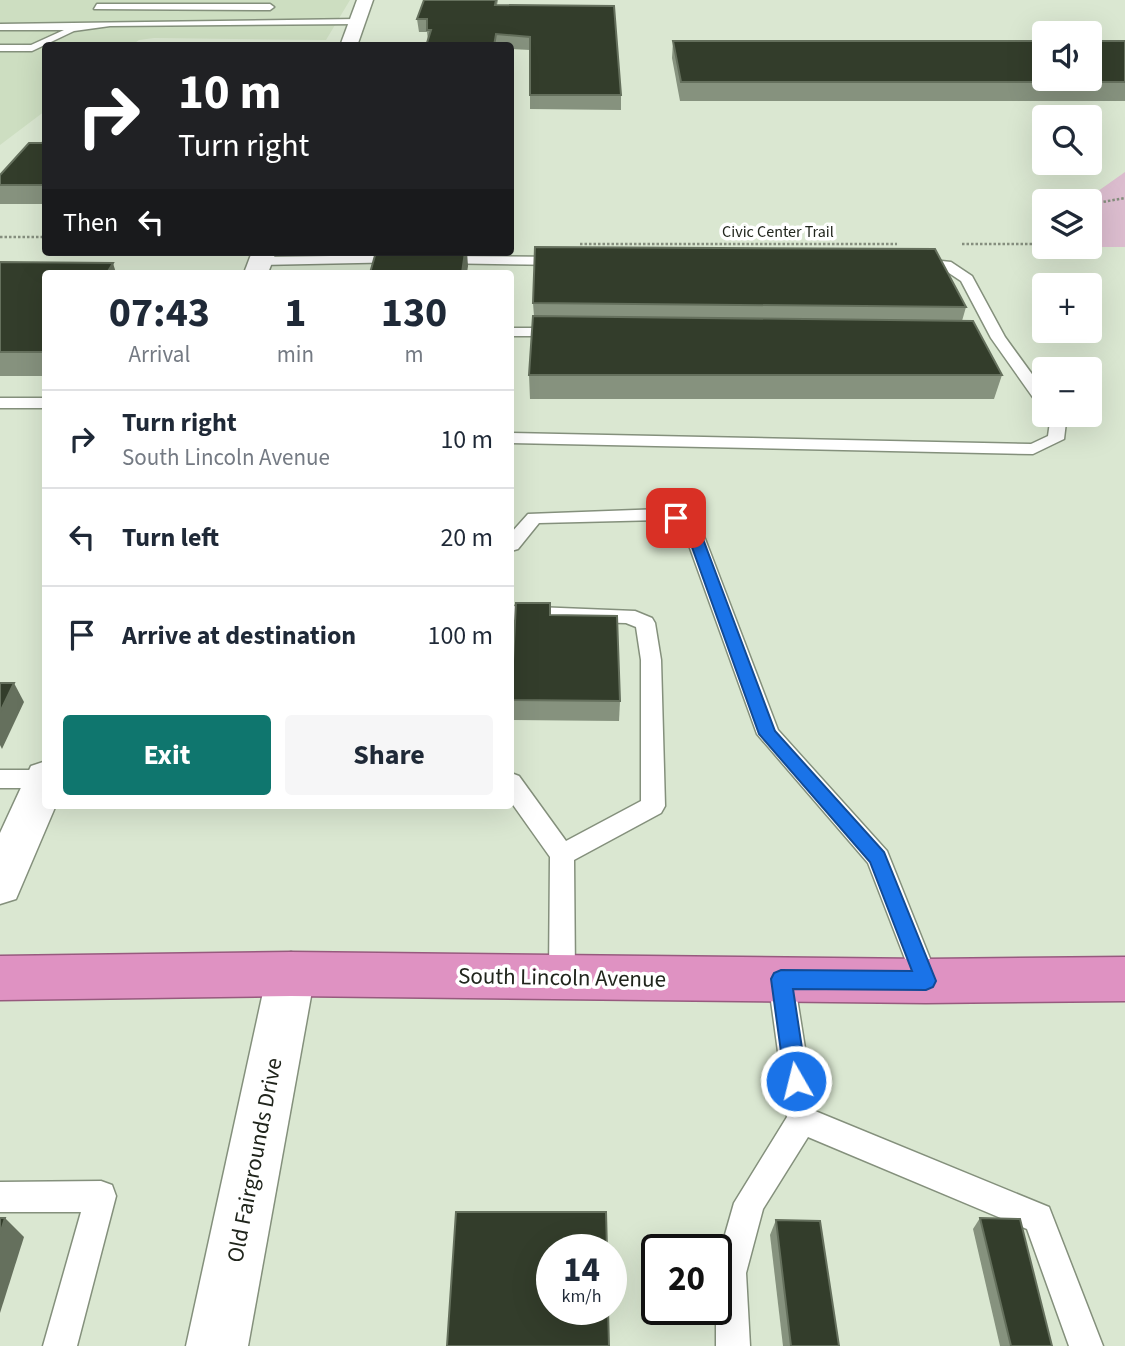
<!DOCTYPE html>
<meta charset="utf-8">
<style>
body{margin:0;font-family:"Source Sans 3",sans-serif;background:#f6f6f7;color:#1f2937;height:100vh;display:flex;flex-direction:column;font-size:26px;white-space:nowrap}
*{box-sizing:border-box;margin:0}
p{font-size:23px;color:#747a83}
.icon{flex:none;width:38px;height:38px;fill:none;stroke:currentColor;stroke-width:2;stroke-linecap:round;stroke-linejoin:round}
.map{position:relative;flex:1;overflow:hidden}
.sheet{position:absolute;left:42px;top:270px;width:472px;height:539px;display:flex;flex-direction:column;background:#fff;border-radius:7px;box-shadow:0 7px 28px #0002}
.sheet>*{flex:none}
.guide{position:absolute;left:42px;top:42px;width:472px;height:214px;border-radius:7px;box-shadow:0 7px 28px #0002;background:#202124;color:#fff;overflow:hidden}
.tools{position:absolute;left:1032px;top:21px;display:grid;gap:14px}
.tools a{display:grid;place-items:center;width:70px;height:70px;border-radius:7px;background:#fff;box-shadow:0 7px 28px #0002;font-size:35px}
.speed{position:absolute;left:536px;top:1234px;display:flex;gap:14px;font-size:35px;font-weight:700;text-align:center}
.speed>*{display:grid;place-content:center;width:91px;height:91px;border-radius:50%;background:#fff;box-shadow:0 7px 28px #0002;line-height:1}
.speed small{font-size:18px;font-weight:400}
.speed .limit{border:4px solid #111;border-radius:10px;background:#fff;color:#111}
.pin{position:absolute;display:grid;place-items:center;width:60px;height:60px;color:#fff;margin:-30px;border-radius:14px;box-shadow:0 4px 10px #0006}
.me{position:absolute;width:77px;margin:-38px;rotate:352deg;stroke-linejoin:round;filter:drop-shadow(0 0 5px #0008)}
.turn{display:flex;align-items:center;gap:24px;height:147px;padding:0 21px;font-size:32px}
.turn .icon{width:91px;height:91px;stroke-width:2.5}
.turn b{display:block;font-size:49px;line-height:60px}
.then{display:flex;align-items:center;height:66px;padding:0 21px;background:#0003;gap:14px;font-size:26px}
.eta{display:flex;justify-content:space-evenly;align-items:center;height:119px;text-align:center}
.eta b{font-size:42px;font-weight:700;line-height:49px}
.button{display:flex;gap:14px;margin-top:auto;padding:14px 21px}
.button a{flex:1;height:80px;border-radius:7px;background:#0f766e;color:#fff;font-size:28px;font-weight:700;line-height:80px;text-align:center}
.button a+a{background:#f6f6f7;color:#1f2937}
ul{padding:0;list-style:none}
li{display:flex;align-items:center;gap:21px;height:98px;padding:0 21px;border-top:2px solid #e0e1e3}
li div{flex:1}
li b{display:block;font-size:26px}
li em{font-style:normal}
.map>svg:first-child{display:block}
.built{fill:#cddec1}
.green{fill:#dcbdcf}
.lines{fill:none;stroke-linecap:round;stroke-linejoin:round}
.service-casing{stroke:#84907c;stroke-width:3}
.minor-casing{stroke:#84907c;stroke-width:3}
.trunk-casing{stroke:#975a7e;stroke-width:3}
.path{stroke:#858e7e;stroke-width:2.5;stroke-dasharray:2.5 2;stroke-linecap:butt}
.service{fill:#fff;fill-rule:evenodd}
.minor{fill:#fff;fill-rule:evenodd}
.trunk{fill:#df92c2;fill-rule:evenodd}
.wall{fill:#86927e}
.shaded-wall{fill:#65705d}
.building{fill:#333d2b;stroke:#65705d;stroke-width:2}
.route{fill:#1a73e8;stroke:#114b97;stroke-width:2}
.labels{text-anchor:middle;stroke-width:7;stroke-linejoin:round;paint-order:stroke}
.far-street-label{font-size:16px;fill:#20251c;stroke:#fff}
.near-street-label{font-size:23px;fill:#20251c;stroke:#fff}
</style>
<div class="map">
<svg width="1125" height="1346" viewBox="0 0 1125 1346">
<rect width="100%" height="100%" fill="#dae7d1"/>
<!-- built -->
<path class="built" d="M0,0H350L326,40L154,38L139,40L132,45L46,46L45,111L0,145Z"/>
<!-- green -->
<path class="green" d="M1125,172V247H1090V201H1084Z"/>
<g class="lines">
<!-- service casing -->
<g class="service-casing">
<g id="service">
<path d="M97,4H270L274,7L270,10L94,9Z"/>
<path d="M357,19L360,24L110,26L74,31L32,51H0V45H31L64,30H0V24Z"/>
<path d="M402,255L407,256V262L260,265L253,261L260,257Z"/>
<path d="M438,256L563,257L570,261L563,265L433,263L431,260Z"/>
<path d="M914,258L951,262L972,276L1005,337L1045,392V408L1039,406L991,338L961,281L943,269L909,265L907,262Z"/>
<path d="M511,328H558L565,332L558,336H511Z"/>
<rect x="0" y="398" width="46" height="10"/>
<path d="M1045,415H1061L1066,422L1064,439L1033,454L511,443V433L1031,444L1048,436L1050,422Z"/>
<path d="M662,509L696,519L699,523L778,730L887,851L939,981L935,990L926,993L917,990L868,863L757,734L682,526L661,520L539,523L518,549L511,551V533L528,514Z"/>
<path d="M511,606L635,611L652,618L655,623L661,660L665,806L661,813L574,860L575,977L571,985L562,989L553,985L549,977L550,857L511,802V773L519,776L566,841L641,801V660L636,627L626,623L511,620Z"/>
<rect x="0" y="770" width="46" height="18"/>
<path d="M781,967L790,971L794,979L815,1111L1049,1207L1103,1346H1069L1027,1229L808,1137L763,1209L746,1273L750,1346H716V1266L734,1203L787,1117L768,979L772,971Z"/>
<path d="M101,1181L112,1185L116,1196L77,1346H43L81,1212H0V1182Z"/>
</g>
</g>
<!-- minor casing -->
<g class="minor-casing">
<g id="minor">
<path d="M357,0H373L357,46H340Z"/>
<path d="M252,252H276L268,273H244Z"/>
<path d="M46,761V805H56L16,899L0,904V833L31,766Z"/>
<path d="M291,952L308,959L315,974L248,1346H186L267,974L274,959Z"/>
</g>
</g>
<!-- trunk casing -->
<g class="trunk-casing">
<path id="trunk" d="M291,952L926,959L1125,957V1001L926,1003L291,996L0,1000V956Z"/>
</g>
<!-- path -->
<g class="path">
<path d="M1090,212L1097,203L1125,198"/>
<path d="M0,237H46"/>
<path d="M580,244H897"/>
<path d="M962,244H1045"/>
</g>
<!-- service -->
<use href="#service" class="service"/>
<!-- minor -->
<use href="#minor" class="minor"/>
<!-- trunk -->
<use href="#trunk" class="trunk"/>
</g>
<!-- wall -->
<g class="wall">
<path d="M424,0H498L497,5L621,95V110L530,109V50L511,49V46H426L428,41L427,32H419L417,19Z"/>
<path d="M673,41H1125V101H680L672,58Z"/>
<path d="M46,139V204H0V175L42,143Z"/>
<path d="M0,262L46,273V376H0Z"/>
<path d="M533,303L966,307L962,321L1002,375L994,399H530L529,375L534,316Z"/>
<path d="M550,615L620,701L619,721L512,720L511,700Z"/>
<path d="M980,1218L1052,1346H1000L973,1229Z"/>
<path d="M776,1220L839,1346H783L770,1235Z"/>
</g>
<!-- shaded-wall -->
<g class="shaded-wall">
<path d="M465,252H467L468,266L467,273H462Z"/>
<path d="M113,263L116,273H107Z"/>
<path d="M14,683L24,702L2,749L0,745V712Z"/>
<path d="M5,1218L24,1237L0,1313V1234Z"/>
</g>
<!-- building -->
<g class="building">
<path d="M424,0H496L495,5L614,6L621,95H530V37L496,34L494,46H426L431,30H427V19H417Z"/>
<path d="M673,41H1045V79H1090V41H1125V82H681Z"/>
<path d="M46,139V185H0V175L29,143H42Z"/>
<path d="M535,247L935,249L966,307L533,303Z"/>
<path d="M376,252H465L462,273H370Z"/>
<path d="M0,262L113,263L107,273H46V352H0Z"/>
<path d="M533,316L973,321L1002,375H529Z"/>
<path d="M516,603H550V615L617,616L620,701L511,700Z"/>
<path d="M0,683H14L0,712Z"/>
<path d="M456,1212H606L607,1250H551V1309H608L609,1346H447Z"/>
<path d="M0,1218H5L0,1234Z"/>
<path d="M980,1218L1020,1219L1052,1346H1011Z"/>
<path d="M776,1220L820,1221L839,1346H791Z"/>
</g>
<!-- route -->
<path class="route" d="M676,514L697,523L775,731L884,852L936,981L933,987L926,990L793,989L807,1081L803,1088L796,1091L788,1088L785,1081L771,979L774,973L781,970L912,971L870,862L759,734L684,525L669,518Z"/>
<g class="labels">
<!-- far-street labels -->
<g class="far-street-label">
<text x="778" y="237">Civic Center Trail</text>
</g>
<!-- near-street labels -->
<g class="near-street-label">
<text transform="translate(562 977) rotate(1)" y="8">South Lincoln Avenue</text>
<text transform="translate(254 1160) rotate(-79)" y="8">Old Fairgrounds Drive</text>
</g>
</g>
</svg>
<div class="tools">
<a><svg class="icon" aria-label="sound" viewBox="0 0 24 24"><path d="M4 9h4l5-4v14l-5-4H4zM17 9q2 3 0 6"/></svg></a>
<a><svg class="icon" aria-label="search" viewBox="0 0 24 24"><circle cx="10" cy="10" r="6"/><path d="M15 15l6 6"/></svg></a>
<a><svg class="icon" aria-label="layers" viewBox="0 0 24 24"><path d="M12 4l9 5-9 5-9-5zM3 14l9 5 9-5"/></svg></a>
<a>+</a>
<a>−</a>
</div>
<div class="speed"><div>14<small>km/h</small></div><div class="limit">20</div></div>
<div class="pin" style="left:676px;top:518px;background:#d93025"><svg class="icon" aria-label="arrive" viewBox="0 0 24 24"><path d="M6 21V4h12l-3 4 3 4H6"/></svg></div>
<svg class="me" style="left:796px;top:1081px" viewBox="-20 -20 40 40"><circle r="17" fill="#1a73e8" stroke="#fff" stroke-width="3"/><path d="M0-11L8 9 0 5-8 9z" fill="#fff"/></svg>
<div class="guide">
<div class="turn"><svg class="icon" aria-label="right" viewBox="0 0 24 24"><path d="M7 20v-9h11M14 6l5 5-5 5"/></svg><div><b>10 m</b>Turn right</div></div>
<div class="then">Then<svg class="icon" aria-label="left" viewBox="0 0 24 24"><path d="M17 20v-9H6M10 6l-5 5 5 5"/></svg></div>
</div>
<section class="sheet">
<div class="eta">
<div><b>07:43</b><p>Arrival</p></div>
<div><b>1</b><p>min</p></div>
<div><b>130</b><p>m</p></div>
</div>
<ul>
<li><svg class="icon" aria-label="right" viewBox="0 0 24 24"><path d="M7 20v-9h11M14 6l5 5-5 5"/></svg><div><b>Turn right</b><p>South Lincoln Avenue</p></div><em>10 m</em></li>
<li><svg class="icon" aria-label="left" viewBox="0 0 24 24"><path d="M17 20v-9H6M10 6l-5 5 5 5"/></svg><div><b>Turn left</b></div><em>20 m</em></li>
<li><svg class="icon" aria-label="arrive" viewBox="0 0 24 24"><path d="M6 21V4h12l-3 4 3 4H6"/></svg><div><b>Arrive at destination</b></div><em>100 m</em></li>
</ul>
<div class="button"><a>Exit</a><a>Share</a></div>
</section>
</div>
